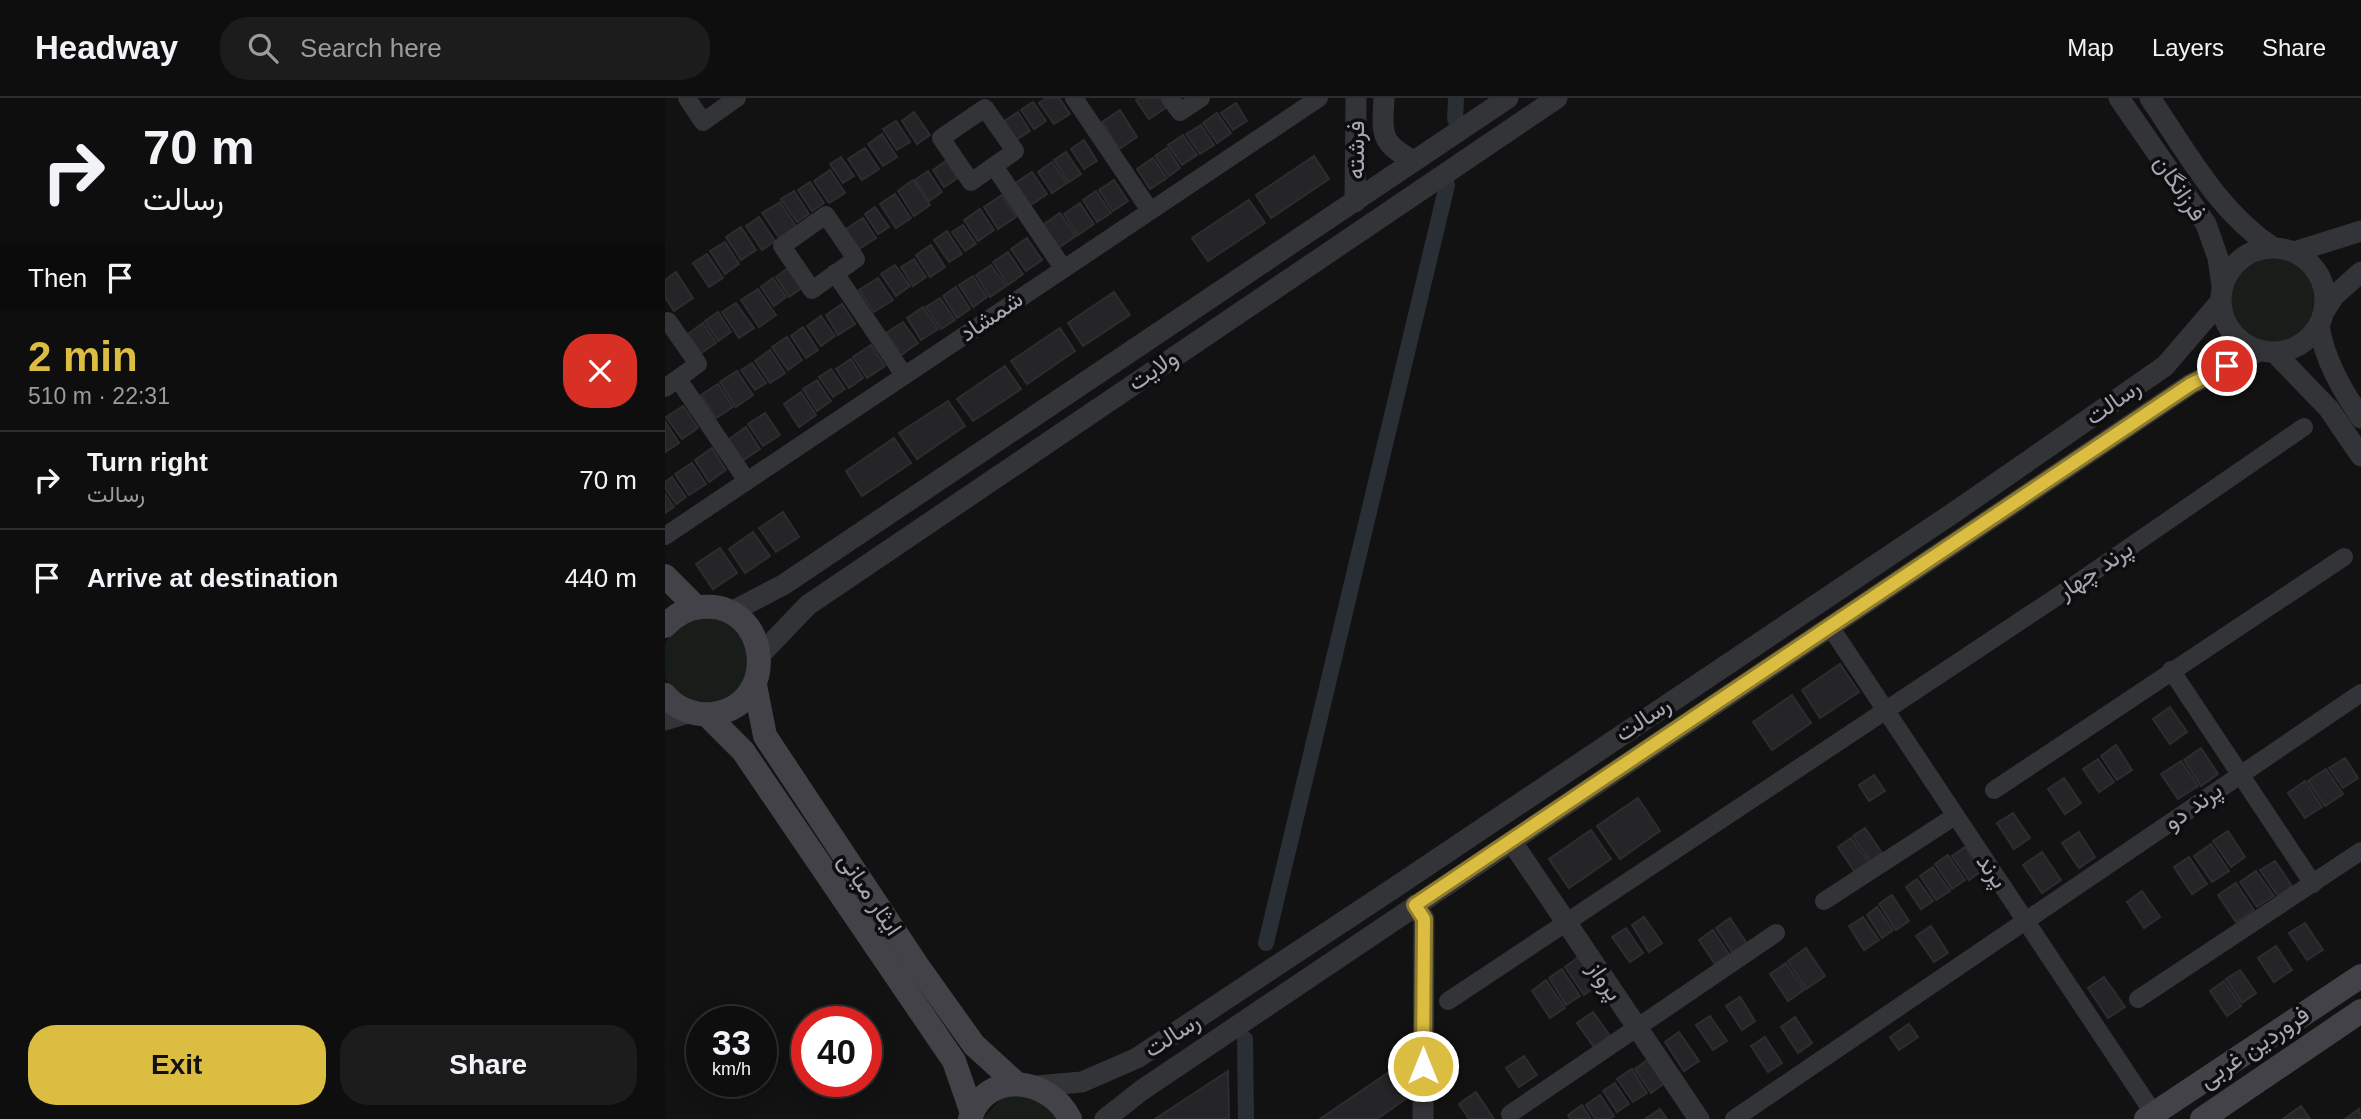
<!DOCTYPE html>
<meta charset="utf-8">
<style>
body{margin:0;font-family:Helvetica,Vazirmatn,sans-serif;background:#1c1c1c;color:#f1f3f6;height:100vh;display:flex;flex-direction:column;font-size:26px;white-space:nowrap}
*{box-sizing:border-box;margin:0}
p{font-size:23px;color:#9b9c9e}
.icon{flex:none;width:38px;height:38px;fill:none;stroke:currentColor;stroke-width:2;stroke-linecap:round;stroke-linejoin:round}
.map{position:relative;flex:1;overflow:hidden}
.drawer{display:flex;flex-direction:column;background:#0e0e0e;width:665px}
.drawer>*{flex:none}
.guide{background:#0e0e0e;color:#f1f3f6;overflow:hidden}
.speed{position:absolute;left:21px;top:908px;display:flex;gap:14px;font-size:35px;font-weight:700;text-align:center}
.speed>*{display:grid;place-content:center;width:91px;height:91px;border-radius:50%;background:#0e0e0e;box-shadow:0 4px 18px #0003,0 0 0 2px #2e2e2e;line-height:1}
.speed small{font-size:18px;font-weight:400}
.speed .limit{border:10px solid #d22;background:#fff;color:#111}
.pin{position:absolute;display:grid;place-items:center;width:60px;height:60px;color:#fff;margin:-30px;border:4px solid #fff;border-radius:50%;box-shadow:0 2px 7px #0007}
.me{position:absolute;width:77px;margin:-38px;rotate:0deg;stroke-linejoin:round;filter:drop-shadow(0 0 5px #0008)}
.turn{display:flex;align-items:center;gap:24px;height:147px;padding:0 28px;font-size:32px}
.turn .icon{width:91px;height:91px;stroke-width:2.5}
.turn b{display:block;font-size:49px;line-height:60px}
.then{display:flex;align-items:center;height:66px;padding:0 28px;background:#0003;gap:14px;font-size:26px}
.round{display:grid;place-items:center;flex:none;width:74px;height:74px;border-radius:28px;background:#1c1c1c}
.headline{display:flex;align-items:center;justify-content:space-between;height:119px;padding:0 28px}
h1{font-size:42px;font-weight:800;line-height:52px;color:#dbbd42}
.action{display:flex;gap:14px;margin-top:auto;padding:14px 28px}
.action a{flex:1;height:80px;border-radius:28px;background:#dbbd42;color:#111;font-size:28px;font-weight:800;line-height:80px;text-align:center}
.action a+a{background:#1c1c1c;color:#f1f3f6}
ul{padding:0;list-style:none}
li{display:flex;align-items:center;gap:21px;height:98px;padding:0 28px;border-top:2px solid #2e2e2e}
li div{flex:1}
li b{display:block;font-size:26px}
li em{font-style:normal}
header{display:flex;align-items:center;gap:42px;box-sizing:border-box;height:98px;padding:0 35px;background:#0e0e0e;border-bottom:2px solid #2e2e2e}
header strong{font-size:33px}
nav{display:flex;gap:38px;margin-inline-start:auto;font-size:24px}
.search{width:490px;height:63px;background:#1c1c1c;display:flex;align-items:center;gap:18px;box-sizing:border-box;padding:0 24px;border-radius:28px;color:#9b9c9e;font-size:26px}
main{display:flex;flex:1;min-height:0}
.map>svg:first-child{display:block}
.green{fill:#191d1a}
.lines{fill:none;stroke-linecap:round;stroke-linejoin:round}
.canal{stroke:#2a2f35;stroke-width:16}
.building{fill:#252527;stroke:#2d2c2f;stroke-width:2}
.minor{stroke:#333438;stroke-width:18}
.tertiary{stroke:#333438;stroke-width:21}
.secondary{stroke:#424248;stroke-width:24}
.route-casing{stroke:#8e7b2b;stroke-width:18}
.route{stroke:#dbbd42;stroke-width:12}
.labels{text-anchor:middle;stroke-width:7;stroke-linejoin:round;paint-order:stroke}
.street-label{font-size:24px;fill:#a5a7b2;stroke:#0d0d0e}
</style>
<header>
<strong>Headway</strong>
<div class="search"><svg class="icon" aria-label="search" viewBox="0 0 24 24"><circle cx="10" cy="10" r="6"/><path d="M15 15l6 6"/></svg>Search here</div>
<nav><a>Map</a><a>Layers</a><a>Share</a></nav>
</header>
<main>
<section class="drawer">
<div class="guide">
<div class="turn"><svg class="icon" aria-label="right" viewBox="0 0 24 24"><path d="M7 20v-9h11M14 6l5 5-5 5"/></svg><div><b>70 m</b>رسالت</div></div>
<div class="then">Then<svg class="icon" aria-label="arrive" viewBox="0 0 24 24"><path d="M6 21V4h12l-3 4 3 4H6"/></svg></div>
</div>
<div class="headline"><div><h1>2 min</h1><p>510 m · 22:31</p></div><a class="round" style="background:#d93025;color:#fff"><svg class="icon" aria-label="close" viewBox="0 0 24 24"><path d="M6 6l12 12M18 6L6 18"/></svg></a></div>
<ul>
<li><svg class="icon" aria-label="right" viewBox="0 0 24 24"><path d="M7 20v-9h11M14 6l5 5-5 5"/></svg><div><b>Turn right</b><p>رسالت</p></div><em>70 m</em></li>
<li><svg class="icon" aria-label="arrive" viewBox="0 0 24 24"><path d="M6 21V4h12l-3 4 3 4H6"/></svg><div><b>Arrive at destination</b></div><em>440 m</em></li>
</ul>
<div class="action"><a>Exit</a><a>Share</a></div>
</section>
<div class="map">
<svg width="1696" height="1021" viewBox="0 0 1696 1021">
<rect width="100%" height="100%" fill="#121213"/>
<!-- green -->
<g class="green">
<circle cx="1607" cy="201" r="45"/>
<circle cx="41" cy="563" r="44"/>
<path d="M348,998L375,1002L393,1021H318L335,1002Z"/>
</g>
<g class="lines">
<!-- canal -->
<g class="canal">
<path d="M790,21L791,0"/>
<path d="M601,845L782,87"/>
<path d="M580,941L581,1021"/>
</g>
</g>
<!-- building -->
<g class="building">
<path d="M381,0H394L405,16L389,26L374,5Z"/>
<path d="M474,0H496L502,9L484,21L471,2Z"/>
<path d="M368,4L381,23L369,31L356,12Z"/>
<path d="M571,5L582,23L568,32L556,15Z"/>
<path d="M455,12L472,39L454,51L437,24Z"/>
<path d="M249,14L265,37L252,46L237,23Z"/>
<path d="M353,14L365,33L351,42L338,24Z"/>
<path d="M552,15L566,35L552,45L538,25Z"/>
<path d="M231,23L245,44L232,52L218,31Z"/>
<path d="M536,27L549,47L535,56L521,36Z"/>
<path d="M217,36L232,59L218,68L203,46Z"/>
<path d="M518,37L532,57L517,67L503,47Z"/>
<path d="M419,42L432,63L419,71L406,51Z"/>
<path d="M200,50L214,71L197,82L183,61Z"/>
<path d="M502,50L515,70L504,78L490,58Z"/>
<path d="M401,54L416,76L404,84L389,62Z"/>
<path d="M649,58L664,81L606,120L591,97Z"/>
<path d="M176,59L189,78L178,85L165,66Z"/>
<path d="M488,60L502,80L485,91L472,71Z"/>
<path d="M281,63L293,80L279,89L268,72Z"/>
<path d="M387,64L402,85L387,95L373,74Z"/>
<path d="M165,72L180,95L164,105L149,83Z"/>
<path d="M263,73L277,94L264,103L250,82Z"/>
<path d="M367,74L382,96L364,108L349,86Z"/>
<path d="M248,82L265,107L249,118L233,93Z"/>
<path d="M449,82L463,103L448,113L434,92Z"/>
<path d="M145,84L159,105L147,113L133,92Z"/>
<path d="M129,93L144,116L132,124L116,101Z"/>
<path d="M431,93L446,115L432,124L418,102Z"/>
<path d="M230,96L246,120L231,130L215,106Z"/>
<path d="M337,97L351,119L333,131L319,109Z"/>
<path d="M584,102L600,125L543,163L527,140Z"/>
<path d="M115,104L132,130L115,141L97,115Z"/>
<path d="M415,105L429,126L413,137L399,116Z"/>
<path d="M210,109L224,129L213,136L200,116Z"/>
<path d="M315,111L329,132L313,143L299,122Z"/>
<path d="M395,115L411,138L393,150L378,127Z"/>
<path d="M94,119L110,143L97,152L81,128Z"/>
<path d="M198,120L211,140L194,151L181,131Z"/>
<path d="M298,127L311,146L300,153L287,134Z"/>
<path d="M76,129L91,152L76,162L61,139Z"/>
<path d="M282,133L297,156L284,164L269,142Z"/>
<path d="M362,140L377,162L361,173L346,151Z"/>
<path d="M60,144L74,166L60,176L45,153Z"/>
<path d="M266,147L280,169L265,179L251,157Z"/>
<path d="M343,154L358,176L343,187L328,164Z"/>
<path d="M42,156L58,180L44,189L28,165Z"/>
<path d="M249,161L261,179L248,188L236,169Z"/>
<path d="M230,167L245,188L231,198L216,176Z"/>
<path d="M326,167L341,188L325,199L311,177Z"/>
<path d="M126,168L139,188L124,199L111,179Z"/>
<path d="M11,174L28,200L9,213L0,199V182Z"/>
<path d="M308,178L322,199L308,209L294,187Z"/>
<path d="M108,180L121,199L109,208L96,189Z"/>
<path d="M213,180L228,202L209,214L194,192Z"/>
<path d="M291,189L305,211L292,220L278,198Z"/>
<path d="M93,191L111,217L94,229L76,202Z"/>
<path d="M449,194L465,217L418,248L403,225Z"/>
<path d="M275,200L290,222L276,231L261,209Z"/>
<path d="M71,205L89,230L74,240L57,214Z"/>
<path d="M177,206L190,226L173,237L161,217Z"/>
<path d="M258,209L273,231L256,242L242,220Z"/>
<path d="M53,214L66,234L53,243L40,223Z"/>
<path d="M156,218L170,238L156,248L142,228Z"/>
<path d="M238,224L253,245L236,257L221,235Z"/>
<path d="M38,225L51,245L36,255L23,236Z"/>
<path d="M138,229L153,252L141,260L126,238Z"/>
<path d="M395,230L410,253L362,286L346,263Z"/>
<path d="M122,239L137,262L123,272L107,249Z"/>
<path d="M206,247L220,268L202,280L188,259Z"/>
<path d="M105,252L120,275L105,285L90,263Z"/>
<path d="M186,261L198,280L184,290L171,271Z"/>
<path d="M87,265L101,285L90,292L76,272Z"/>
<path d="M340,268L356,291L308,323L292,301Z"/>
<path d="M166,271L180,291L168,299L154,279Z"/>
<path d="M72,273L88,297L71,309L55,284Z"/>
<path d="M152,282L166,303L152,313L138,291Z"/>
<path d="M53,286L68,309L51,320L36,297Z"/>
<path d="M136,294L151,317L134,329L119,306Z"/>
<path d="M283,303L300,328L252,361L234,335Z"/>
<path d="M18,308L33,330L17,341L1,319Z"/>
<path d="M100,315L115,337L98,348L83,326Z"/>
<path d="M0,323L14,345L0,354Z"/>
<path d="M81,329L95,351L77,363L63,342Z"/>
<path d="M229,340L246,365L197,398L181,373Z"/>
<path d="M47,350L61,372L44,384L30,362Z"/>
<path d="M27,365L41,386L24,397L10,376Z"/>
<path d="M7,379L21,399L11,406L0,390V384Z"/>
<path d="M0,396L9,409L0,415Z"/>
<path d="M118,414L134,439L111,454L94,430Z"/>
<path d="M88,434L105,458L80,475L64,451Z"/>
<path d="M55,450L72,475L48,491L31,466Z"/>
<path d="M1175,566L1194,594L1155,620L1137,592Z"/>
<path d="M1127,597L1146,625L1107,652L1088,624Z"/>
<path d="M1505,609L1522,634L1505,646L1488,621Z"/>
<path d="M1451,647L1467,672L1452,682L1436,658Z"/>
<path d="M1536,650L1553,676L1536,688L1519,662Z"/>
<path d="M1680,660L1693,680L1678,690L1664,670Z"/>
<path d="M1433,661L1449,684L1434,694L1418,671Z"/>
<path d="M1516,663L1533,688L1513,701L1496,676Z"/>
<path d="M1661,671L1678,696L1660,708L1643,683Z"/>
<path d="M1209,677L1220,693L1204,703L1194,687Z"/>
<path d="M1399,680L1416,705L1400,716L1383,691Z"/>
<path d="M1640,683L1657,709L1640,720L1623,695Z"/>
<path d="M973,700L995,733L955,761L932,728Z"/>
<path d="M1348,715L1365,740L1349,751L1332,725Z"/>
<path d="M1200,730L1217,755L1205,763L1188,738Z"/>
<path d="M926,732L946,761L904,790L884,761Z"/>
<path d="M1563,733L1580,759L1566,769L1548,743Z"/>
<path d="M1414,734L1430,759L1414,770L1397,745Z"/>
<path d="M1186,740L1203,764L1189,773L1173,749Z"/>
<path d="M1546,746L1564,773L1547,784L1529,758Z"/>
<path d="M1300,749L1316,773L1304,782L1287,758Z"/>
<path d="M1377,754L1396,782L1377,795L1358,767Z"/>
<path d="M1283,757L1300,782L1287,791L1270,766Z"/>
<path d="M1524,759L1542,786L1527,796L1509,769Z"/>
<path d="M1610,763L1627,788L1613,798L1595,772Z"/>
<path d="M1268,769L1285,793L1271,802L1255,778Z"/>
<path d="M1591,773L1609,798L1592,809L1575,784Z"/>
<path d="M1252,781L1268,803L1256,811L1241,789Z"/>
<path d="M1571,785L1589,812L1571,824L1553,797Z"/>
<path d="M1477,793L1495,819L1479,830L1462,804Z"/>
<path d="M1227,797L1244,823L1231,832L1214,806Z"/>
<path d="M1212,809L1228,832L1217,840L1202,817Z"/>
<path d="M979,819L997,845L984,854L967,827Z"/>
<path d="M1198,819L1214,842L1199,852L1184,828Z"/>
<path d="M1065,820L1083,847L1069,857L1051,830Z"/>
<path d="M1640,825L1658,852L1642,862L1624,835Z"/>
<path d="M1266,828L1283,855L1269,864L1251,838Z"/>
<path d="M961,830L978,855L965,864L947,839Z"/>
<path d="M1048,832L1064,856L1050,866L1034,842Z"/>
<path d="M1611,848L1627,872L1609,884L1593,860Z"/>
<path d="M1141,850L1160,878L1141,891L1123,863Z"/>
<path d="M915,858L934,886L919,897L900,869Z"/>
<path d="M1121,865L1139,892L1123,903L1105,876Z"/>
<path d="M897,871L915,898L901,907L884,880Z"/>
<path d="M1575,872L1591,895L1577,905L1561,881Z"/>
<path d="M1439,879L1460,909L1443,920L1423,890Z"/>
<path d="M881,882L900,910L885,920L867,893Z"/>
<path d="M1559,883L1576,908L1562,918L1545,893Z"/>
<path d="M1075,899L1090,923L1077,932L1061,908Z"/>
<path d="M928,914L945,938L929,949L912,925Z"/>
<path d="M1045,918L1062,943L1048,952L1031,927Z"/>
<path d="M1130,919L1147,945L1133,955L1116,929Z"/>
<path d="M1244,926L1253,939L1234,952L1225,939Z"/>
<path d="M1014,934L1034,963L1019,973L1000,944Z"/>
<path d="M1100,939L1117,965L1103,974L1086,948Z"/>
<path d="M859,958L872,977L854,989L841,970Z"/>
<path d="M985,960L1001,984L986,995L970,971Z"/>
<path d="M967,971L982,995L968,1004L952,981Z"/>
<path d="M563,973L564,1021H490Z"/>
<path d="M724,974L742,1000L712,1021H655Z"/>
<path d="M950,985L964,1006L952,1014L938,993Z"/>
<path d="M811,994L829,1021H804L794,1006Z"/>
<path d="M935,997L949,1018L944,1021H930L921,1007Z"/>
<path d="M917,1007L926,1021H905L903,1017Z"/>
<path d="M1636,1008L1645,1021H1618Z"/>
<path d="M995,1011L1002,1021H980Z"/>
<path d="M1694,1011L1696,1021H1680Z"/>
</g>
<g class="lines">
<!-- minor -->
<g class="minor">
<path d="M22,0L38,24L72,0"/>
<path d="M409,0L484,111"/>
<path d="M505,0L515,14L536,0"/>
<path d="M320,10L350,53L306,84L276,40Z"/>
<path d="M329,68L398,170"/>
<path d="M161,117L191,161L147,192L117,148Z"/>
<path d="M170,175L239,277"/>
<path d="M0,225L3,223L33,266L0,290"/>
<path d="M13,281L82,383"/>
<path d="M0,438L654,0"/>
<path d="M1166,530L1489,1016"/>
<path d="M1506,572L1648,786"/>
<path d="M1329,692L1679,459"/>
<path d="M1159,803L1290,718"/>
<path d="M1473,901L1696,753"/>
<path d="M783,903L1408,488L1639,329"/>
<path d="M845,1016L1111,835"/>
<path d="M1069,1021L1696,595"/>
</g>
<!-- tertiary -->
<g class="tertiary">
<path d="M719,0C717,37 715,45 749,63"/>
<path d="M1454,0L1541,126L1553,160L1557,188"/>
<path d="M1485,0C1522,54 1552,112 1607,149"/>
<path d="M690,104L691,0"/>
<circle cx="1608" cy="202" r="52"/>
<path d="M1629,154L1696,133"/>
<path d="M1660,212L1669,198L1696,174"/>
<path d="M1654,227C1659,261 1677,292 1696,320"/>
<path d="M1610,255L1664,311L1696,358"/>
<path d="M66,514L118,487L843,0"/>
<path d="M96,556L143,507L892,0"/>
<path d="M0,622L26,614"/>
<path d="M847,744L1034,1021"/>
<path d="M750,807L759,821L758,1021"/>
<path d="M371,988L417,984L472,960L729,790L1294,411L1500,268L1555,204"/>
<path d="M440,1021L477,992L1526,286L1594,253"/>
</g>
<!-- secondary -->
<g class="secondary">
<path d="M0,478L31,509"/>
<path d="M0,528C10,517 22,510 37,509C105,503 116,607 48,616C30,618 11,611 0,597"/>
<path d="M90,587L100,638L252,867L309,947L352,986"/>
<path d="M42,617L78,653L289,963L307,1015"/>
<path d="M305,1021C320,971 385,979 405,1021"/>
<path d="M1481,1021L1696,878"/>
<path d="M1537,1021L1696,913"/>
</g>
</g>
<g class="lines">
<!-- route casing -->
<g class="route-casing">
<path id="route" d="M758,968L759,821L750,807L1526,286L1562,268"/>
</g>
<!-- route -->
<use href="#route" class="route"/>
</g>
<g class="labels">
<!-- street labels -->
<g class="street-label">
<text transform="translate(691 52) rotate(-90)" y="8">فرشته</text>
<text transform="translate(1515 90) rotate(56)" y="8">فرزانگان</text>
<text transform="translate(326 218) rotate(-34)" y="8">شمشاد</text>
<text transform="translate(488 272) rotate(-34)" y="8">ولایت</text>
<text transform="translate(1448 304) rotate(-35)" y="8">رسالت</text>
<text transform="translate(1430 472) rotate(-34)" y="8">پرند چهار</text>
<text transform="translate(978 621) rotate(-34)" y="8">رسالت</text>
<text transform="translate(1528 708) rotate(-35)" y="8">پرند دو</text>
<text transform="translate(1327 773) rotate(56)" y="8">پرند</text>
<text transform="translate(205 796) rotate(56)" y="8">ایثار میانی</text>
<text transform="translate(940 883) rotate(56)" y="8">پرواز</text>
<text transform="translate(507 937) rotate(-33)" y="8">رسالت</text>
<text transform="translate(1589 949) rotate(-34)" y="8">فروردین غربی</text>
</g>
</g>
</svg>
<div class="speed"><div>33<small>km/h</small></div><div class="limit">40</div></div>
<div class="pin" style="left:1562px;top:268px;background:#d93025"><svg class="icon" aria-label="arrive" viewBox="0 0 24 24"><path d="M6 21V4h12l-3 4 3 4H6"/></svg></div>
<svg class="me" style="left:758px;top:968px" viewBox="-20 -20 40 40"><circle r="17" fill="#dbbd42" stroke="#fff" stroke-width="3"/><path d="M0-11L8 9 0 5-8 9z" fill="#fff"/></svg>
</div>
</main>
